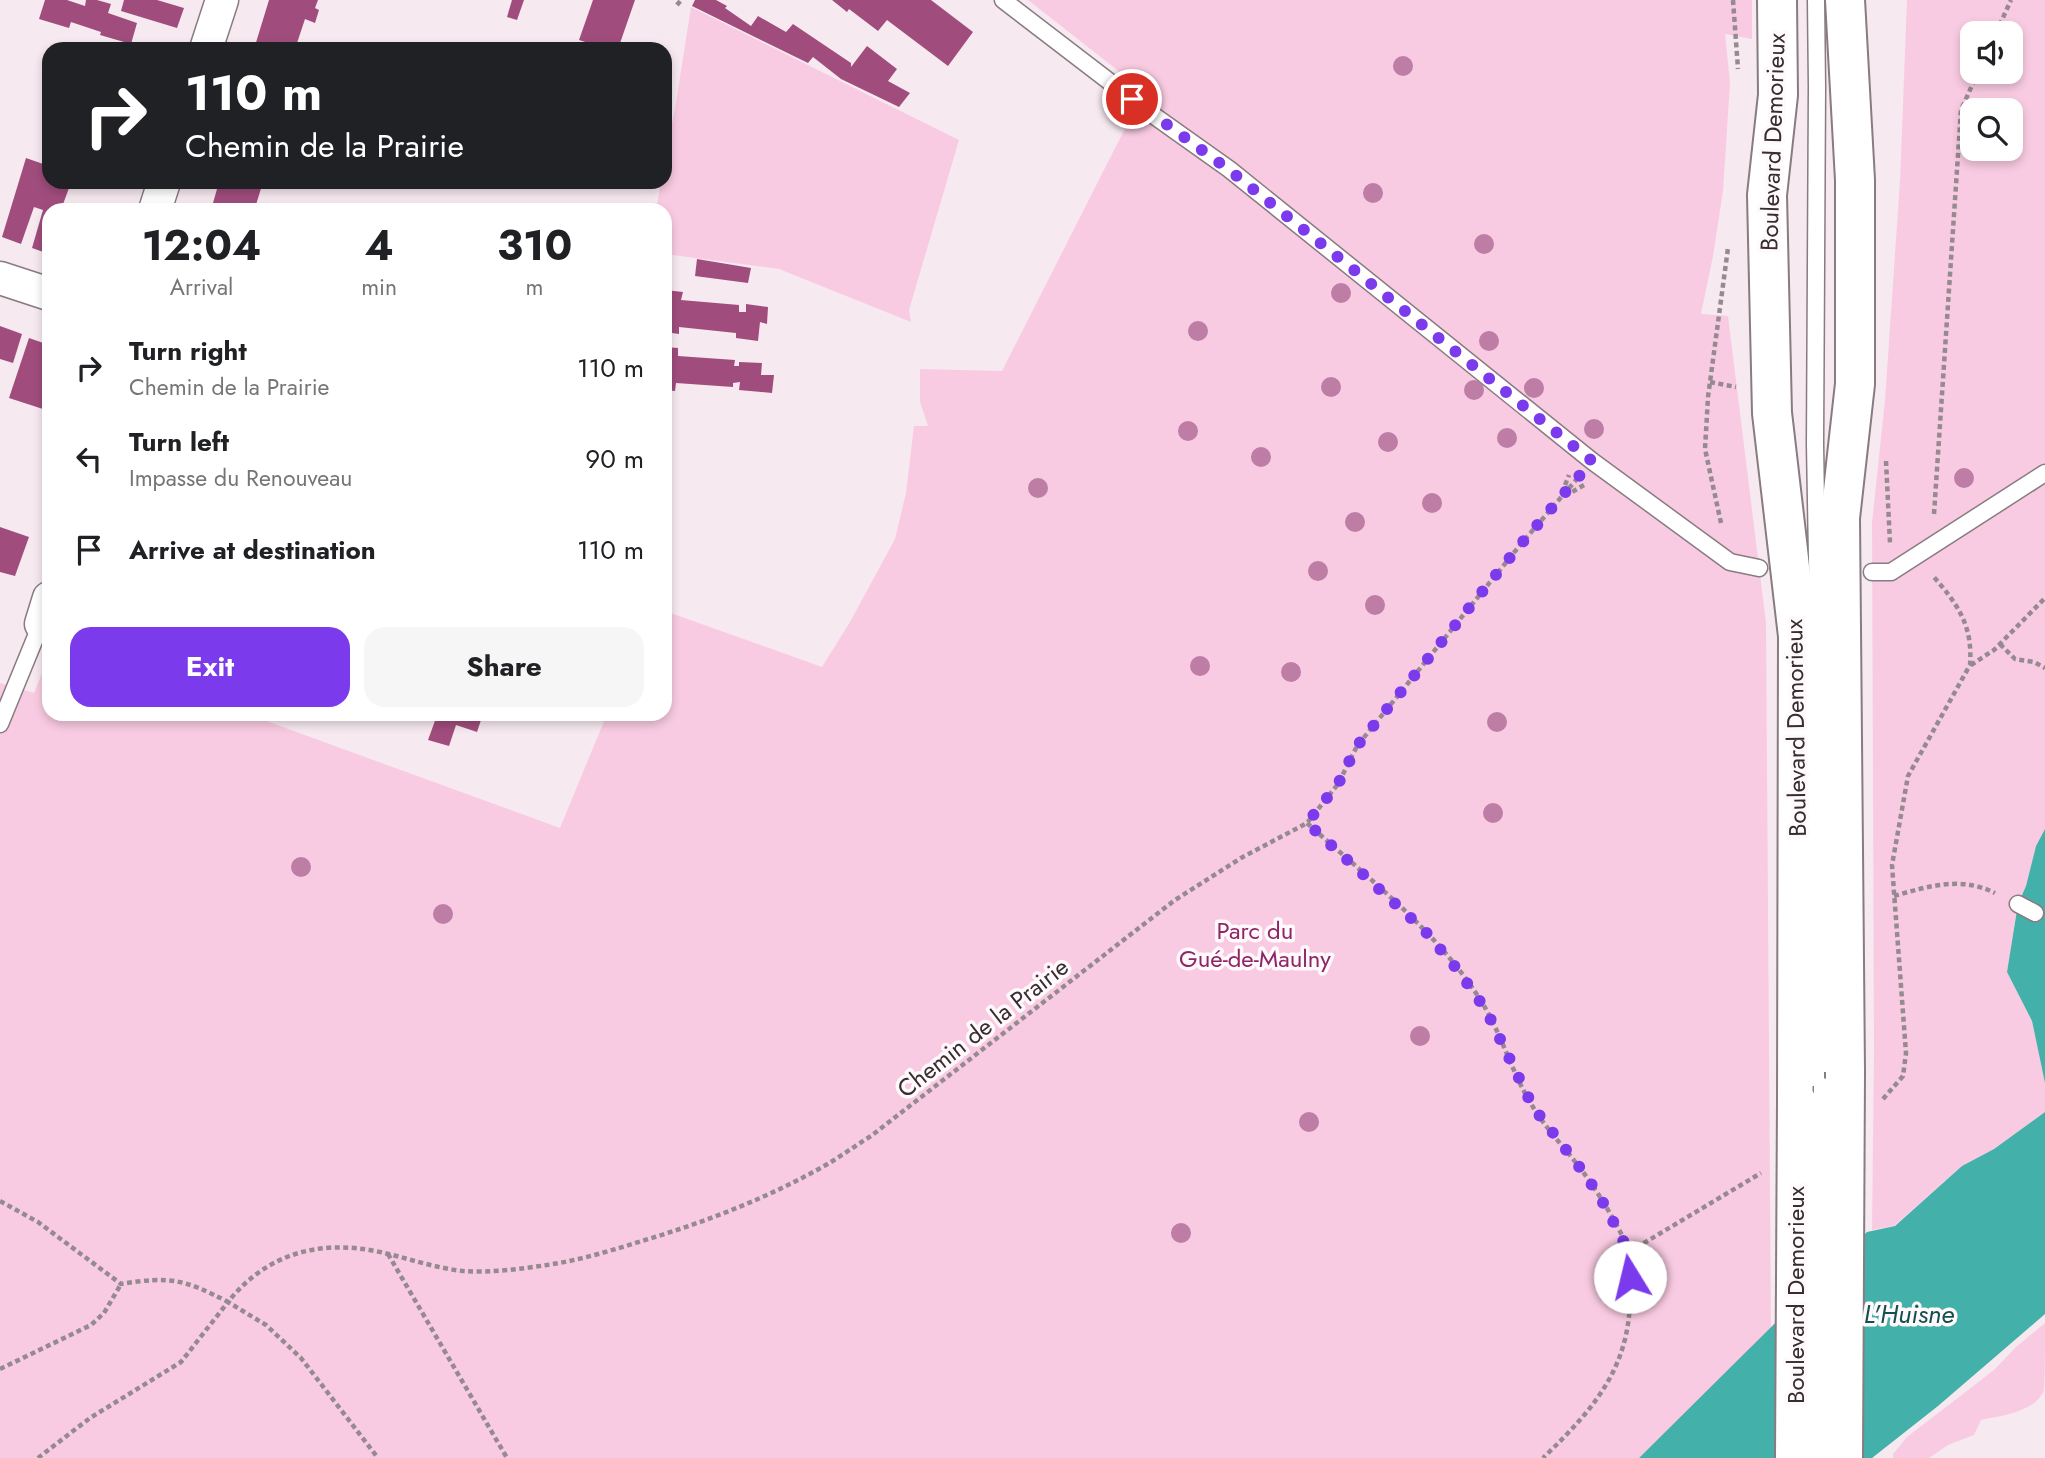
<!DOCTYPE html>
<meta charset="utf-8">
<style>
body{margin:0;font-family:Jost,sans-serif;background:#f6f6f6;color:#202124;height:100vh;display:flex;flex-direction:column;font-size:26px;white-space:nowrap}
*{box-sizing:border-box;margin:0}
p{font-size:23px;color:#757577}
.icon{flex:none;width:38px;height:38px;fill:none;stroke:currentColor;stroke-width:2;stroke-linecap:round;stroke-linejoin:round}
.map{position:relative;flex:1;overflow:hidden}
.drawer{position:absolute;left:42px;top:203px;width:630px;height:518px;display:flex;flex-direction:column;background:#fff;border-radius:21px;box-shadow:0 4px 10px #0003}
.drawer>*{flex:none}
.guide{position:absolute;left:42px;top:42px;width:630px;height:147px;border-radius:21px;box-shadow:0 4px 10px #0003;background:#202124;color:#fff;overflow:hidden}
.fabs{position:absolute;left:1960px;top:21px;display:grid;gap:14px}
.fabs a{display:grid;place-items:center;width:63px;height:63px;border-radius:14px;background:#fff;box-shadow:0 4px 10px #0003;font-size:35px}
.pin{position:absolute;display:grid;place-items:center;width:60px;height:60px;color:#fff;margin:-30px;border:4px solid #fff;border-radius:50%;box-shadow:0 2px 7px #0007}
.me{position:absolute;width:77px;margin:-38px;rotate:351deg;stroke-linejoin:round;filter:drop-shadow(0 0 5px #0008)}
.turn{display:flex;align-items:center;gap:24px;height:147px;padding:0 28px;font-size:32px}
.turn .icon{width:91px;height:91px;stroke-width:2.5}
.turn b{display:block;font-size:49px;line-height:60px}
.eta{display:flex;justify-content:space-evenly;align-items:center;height:119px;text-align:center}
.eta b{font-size:42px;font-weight:700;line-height:49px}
.primary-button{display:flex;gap:14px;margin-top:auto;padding:14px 28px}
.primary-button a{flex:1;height:80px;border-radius:21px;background:#7c3aed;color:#fff;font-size:28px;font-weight:700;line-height:80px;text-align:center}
.primary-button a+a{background:#f6f6f6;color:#202124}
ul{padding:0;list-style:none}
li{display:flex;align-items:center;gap:21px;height:91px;padding:0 28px}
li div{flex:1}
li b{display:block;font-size:26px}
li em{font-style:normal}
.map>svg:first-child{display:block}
.green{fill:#f9cbe2;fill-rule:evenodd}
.water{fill:#43b1a9}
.building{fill:#a04d7d}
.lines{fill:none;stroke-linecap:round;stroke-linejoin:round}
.lane-casing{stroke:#887b81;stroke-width:19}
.street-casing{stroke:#887b81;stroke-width:35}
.primary-casing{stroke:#887b81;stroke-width:42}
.path{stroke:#948a8f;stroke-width:4.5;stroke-dasharray:5 3.5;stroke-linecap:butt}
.lane{stroke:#fff;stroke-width:16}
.street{stroke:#fff;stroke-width:32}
.primary{stroke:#fff;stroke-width:38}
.lane-bridge-casing{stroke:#887b81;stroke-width:19;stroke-linecap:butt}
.primary-bridge-casing{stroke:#887b81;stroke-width:42;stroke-linecap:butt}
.lane-bridge{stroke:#fff;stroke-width:16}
.primary-bridge{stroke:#fff;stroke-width:38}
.tree{fill:#bd7da5}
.route{stroke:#7c3aed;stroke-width:12;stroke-dasharray:0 21.6}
.labels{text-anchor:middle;stroke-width:7;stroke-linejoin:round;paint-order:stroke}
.street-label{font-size:24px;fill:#342e31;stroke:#fff9fc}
.park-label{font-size:24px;fill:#8e2567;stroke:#fff9fc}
.water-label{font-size:26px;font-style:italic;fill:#12514d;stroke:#fff9fc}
</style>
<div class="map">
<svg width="2045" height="1458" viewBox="0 0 2045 1458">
<rect width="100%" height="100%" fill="#f7e9f0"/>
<!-- green -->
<g class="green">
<path d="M1028,0H1752V39L1725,34L1730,83L1723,191L1713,256L1701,314L1728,316L1766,623L1771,1329L1639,1458H0V683L34,693L49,656V714H247L560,828L607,714H665V611L822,667L850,622L895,539L906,493L914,426H928L920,402V369L1002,371L1144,91Z"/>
<path d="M1907,0H2045V829L2036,846L2026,886L2018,904L2007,972L2032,1021L2045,1083V1112L1994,1149L1962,1166L1894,1226L1872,1230L1874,1055L1872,523L1885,400L1900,181ZM1972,33H2011V72H1972ZM1972,110H2011V149H1972Z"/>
<path d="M691,7L959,140L909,310L911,322L779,269L665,254V210H656L661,182H665V157L675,109Z"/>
<path d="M2045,1323C2045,1337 2045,1380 2044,1390C2036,1412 2000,1416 1981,1420L1974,1435L1948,1445L1929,1458H1893V1454L1907,1437L1994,1370L2016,1347Z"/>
</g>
<!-- water -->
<g class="water">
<path d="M2045,829V1083L2032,1021L2007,972L2018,904L2026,886L2036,846Z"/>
<path d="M2045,1112V1314L1938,1406L1872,1458H1639L1867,1232L1895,1226L1962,1166L1994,1149Z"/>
</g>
<!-- building -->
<g class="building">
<path d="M45,0H67L85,6L86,0H97L111,4L108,13L137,23L131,44L100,35L101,32L71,22L69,28L39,19Z"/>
<path d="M124,0H157L184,8L177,28L121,11Z"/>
<path d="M269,0H318L315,8L319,10L315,23L305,19L295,49H254Z"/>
<path d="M512,0H524L517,20L507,17Z"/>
<path d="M593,0H635L618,49H607L579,40Z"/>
<path d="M695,0H716L727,6L725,8L751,26L758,16L786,32L793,24L851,63V67L867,46L897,69L888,81L910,93L899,107L841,79L813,57L808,63L692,6Z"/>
<path d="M832,0H931L973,32L948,66L887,20L878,31L849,9L847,12Z"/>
<path d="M26,158L49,166V182H67L65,187L69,188L62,207L56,205L54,210H49V254L32,248L43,210L34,207L21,244L2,237Z"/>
<path d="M219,182H263L255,208L260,210H211Z"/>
<path d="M697,259L751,268L748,283L695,276Z"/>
<path d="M665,290L683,292L681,300L739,305V312H746V304L768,307L767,324L760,322L758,341L736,338V333L679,327V334L665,332Z"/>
<path d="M0,326L22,334L13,363L0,359Z"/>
<path d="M29,338L49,345V411L9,398Z"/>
<path d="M665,347L678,348V356L735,360L734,366H739V362L762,363L761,375H774L772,393L739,390L740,382L733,383V387L676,383L675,391L665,390Z"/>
<path d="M0,527L29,537L15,576L0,572Z"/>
<path d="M427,714H483L477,732L456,725L449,746L428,740L436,718Z"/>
</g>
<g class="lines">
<!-- lane casing -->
<g class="lane-casing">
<g id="lane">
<path d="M1003,0L1153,115L1229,169L1592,461L1730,562L1759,568"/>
<path d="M1816,0L1817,87L1815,444L1822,840V1086"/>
<path d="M1872,572H1891L2045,473"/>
<path d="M0,724L41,624"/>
<path d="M2018,904L2035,913"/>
</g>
</g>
<!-- street casing -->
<g class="street-casing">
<g id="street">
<path d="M206,49L222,0"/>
<path d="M155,210L164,182"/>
<path d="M0,278L49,294"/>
<path d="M41,624L49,598"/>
</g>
</g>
<!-- primary casing -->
<g class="primary-casing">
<g id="primary">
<path d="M1777,0L1778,95L1767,195L1772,413L1798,636L1797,1102"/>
<path d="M1845,1072L1840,518L1855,384V180L1845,0"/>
</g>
</g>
<!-- path -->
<g class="path">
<path d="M1733,0L1738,69"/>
<path d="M677,5L681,0"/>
<path d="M1996,33L2011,0"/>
<path d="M1710,382L1736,387"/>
<path d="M1886,461L1890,543"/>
<path d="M1562,493L1569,475"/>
<path d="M1565,496L1584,485"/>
<path d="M1934,514L1961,110L1978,72"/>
<path d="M1721,523L1705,449L1708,397L1728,248"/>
<path d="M2000,644L2015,659L2034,662L2045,668"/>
<path d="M1971,665L1994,650L2045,598"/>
<path d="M1307,823C1370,880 1444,936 1487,1011C1504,1042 1514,1077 1533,1107C1548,1132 1571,1154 1588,1179C1599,1194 1625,1236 1629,1253C1632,1262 1630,1275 1630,1285C1633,1364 1597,1406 1543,1458"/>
<path d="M1894,896C1929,886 1961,876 1995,893"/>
<path d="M1883,1099L1903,1076L1906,1053L1892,865L1908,776L1970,665C1973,626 1958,604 1932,575"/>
<path d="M0,1201L38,1222L121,1284C170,1276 184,1279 228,1302C267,1253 320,1239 380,1252C407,1258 435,1268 463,1271C489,1273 521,1269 547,1265C581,1260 613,1250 645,1240C705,1222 762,1200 817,1170C836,1160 853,1147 871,1136L1175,900L1241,858L1307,823L1338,784L1357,746L1521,544L1576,480"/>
<path d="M1629,1252L1761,1173"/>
<path d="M388,1254L507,1458"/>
<path d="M0,1369L91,1325L104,1313L121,1284"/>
<path d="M38,1458L90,1418L181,1362L228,1302L266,1325L301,1358L378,1458"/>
</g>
<!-- lane -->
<use href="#lane" class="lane"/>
<!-- street -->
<use href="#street" class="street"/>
<!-- primary -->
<use href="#primary" class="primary"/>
<!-- lane-bridge casing -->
<g class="lane-bridge-casing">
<path id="lane-bridge" d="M1820,1458L1822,1086"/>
</g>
<!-- primary-bridge casing -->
<g class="primary-bridge-casing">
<g id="primary-bridge">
<path d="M1795,1458L1797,1102"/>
<path d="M1843,1458L1845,1072"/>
</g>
</g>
<!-- lane-bridge -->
<use href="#lane-bridge" class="lane-bridge"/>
<!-- primary-bridge -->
<use href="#primary-bridge" class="primary-bridge"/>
</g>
<!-- trees -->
<g class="tree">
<circle cx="1403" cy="66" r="10"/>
<circle cx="1373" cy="193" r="10"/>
<circle cx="1484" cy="244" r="10"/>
<circle cx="1341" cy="293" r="10"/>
<circle cx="1198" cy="331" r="10"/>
<circle cx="1489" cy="341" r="10"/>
<circle cx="1331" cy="387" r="10"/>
<circle cx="1534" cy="388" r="10"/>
<circle cx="1474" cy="390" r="10"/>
<circle cx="1594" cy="429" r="10"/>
<circle cx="1188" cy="431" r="10"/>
<circle cx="1507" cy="438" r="10"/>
<circle cx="1388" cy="442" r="10"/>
<circle cx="1261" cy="457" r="10"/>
<circle cx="1964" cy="478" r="10"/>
<circle cx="1038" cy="488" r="10"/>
<circle cx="1432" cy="503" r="10"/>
<circle cx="1355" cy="522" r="10"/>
<circle cx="1318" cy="571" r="10"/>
<circle cx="1375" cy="605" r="10"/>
<circle cx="1200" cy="666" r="10"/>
<circle cx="1291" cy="672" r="10"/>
<circle cx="1497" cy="722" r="10"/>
<circle cx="1493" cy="813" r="10"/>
<circle cx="301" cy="867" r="10"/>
<circle cx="443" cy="914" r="10"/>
<circle cx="1420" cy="1036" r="10"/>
<circle cx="1309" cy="1122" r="10"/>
<circle cx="1181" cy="1233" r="10"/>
</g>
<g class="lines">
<!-- route -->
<path class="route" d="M1132,99L1228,169L1592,461L1521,544L1357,746L1338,784L1307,823L1425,931L1457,969L1486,1010L1533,1107L1587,1177L1605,1206L1629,1252L1630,1277"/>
</g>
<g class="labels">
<!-- street labels -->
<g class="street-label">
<text transform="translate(1773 142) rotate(-88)" y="8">Boulevard Demorieux</text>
<text transform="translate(1796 728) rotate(-91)" y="8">Boulevard Demorieux</text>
<text transform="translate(983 1028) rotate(-38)" y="8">Chemin de la Prairie</text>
<text transform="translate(1796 1295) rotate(-90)" y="8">Boulevard Demorieux</text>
</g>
<!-- park labels -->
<g class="park-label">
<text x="1255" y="939">Parc du<tspan x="1255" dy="28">Gué-de-Maulny</tspan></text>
</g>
<!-- water labels -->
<g class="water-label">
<text x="1909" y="1323">L'Huisne</text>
</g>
</g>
</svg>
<div class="fabs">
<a><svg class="icon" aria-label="sound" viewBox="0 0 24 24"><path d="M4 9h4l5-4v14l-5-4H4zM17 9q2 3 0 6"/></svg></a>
<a><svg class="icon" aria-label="search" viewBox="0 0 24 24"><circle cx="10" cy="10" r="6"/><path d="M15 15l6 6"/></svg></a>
</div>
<div class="pin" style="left:1132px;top:99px;background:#d93025"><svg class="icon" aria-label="arrive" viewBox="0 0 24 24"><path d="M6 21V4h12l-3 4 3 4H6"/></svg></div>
<svg class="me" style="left:1630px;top:1277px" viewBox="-20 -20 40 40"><circle r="19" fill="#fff"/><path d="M0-13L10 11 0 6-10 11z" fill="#7c3aed"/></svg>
<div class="guide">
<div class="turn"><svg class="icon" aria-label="right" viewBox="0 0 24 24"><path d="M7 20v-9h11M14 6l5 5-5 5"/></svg><div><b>110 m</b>Chemin de la Prairie</div></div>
</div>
<section class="drawer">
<div class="eta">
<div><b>12:04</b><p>Arrival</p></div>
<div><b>4</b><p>min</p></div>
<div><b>310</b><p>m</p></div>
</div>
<ul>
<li><svg class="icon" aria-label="right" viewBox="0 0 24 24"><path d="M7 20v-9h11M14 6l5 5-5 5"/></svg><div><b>Turn right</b><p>Chemin de la Prairie</p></div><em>110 m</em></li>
<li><svg class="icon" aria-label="left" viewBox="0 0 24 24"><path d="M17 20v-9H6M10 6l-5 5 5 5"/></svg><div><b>Turn left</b><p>Impasse du Renouveau</p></div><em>90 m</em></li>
<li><svg class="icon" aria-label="arrive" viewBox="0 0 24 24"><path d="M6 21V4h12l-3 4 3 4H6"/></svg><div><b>Arrive at destination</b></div><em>110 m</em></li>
</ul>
<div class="primary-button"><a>Exit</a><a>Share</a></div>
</section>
</div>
